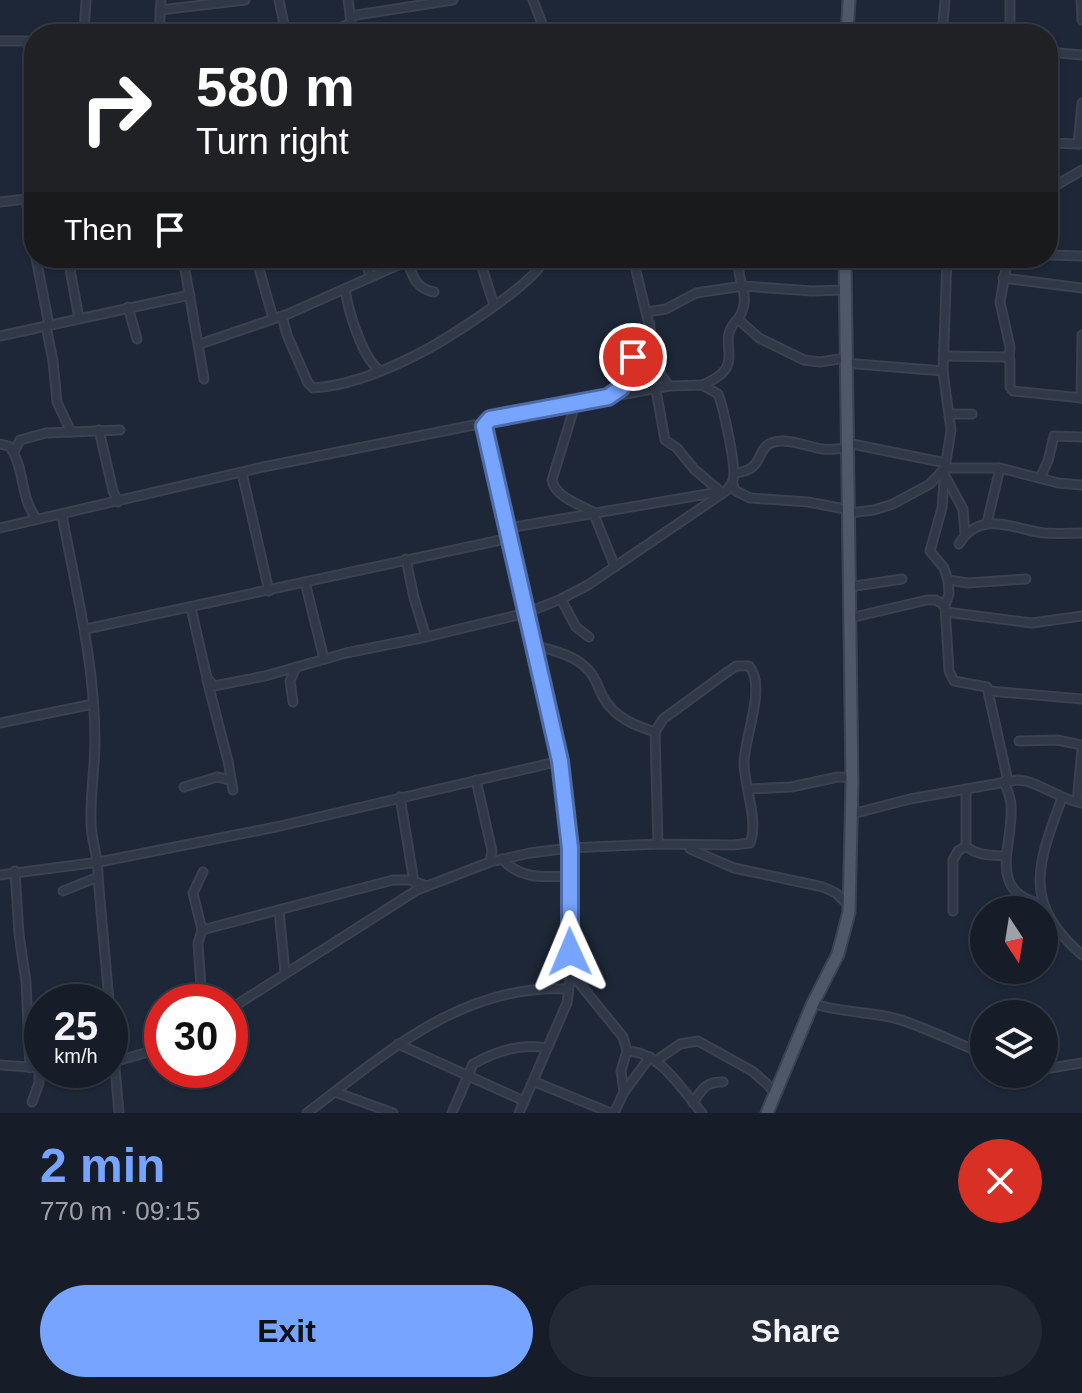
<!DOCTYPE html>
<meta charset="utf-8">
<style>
body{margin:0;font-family:Arial,sans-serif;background:#232a35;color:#f1f3f6;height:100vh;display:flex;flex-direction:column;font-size:30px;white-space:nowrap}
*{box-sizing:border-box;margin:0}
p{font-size:26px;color:#9ea2a8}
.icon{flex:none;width:44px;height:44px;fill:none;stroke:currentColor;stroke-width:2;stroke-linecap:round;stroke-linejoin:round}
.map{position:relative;height:1113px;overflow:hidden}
.sheet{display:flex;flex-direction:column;background:#161d29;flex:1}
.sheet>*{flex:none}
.top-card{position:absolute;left:24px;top:24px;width:1034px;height:244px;border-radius:32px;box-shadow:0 2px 6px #0004,0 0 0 2px #353b46;background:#202124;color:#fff;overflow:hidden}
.needle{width:52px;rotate:168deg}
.controls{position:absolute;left:970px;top:896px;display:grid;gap:16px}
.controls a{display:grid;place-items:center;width:88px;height:88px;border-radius:50%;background:#161d29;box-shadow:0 2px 6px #0004,0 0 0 2px #353b46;font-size:40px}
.speed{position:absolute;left:24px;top:984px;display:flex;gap:16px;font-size:40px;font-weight:700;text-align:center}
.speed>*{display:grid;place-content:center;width:104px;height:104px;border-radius:50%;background:#161d29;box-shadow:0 2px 6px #0004,0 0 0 2px #353b46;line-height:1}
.speed small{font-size:20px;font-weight:400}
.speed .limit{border:12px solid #d22;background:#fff;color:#111}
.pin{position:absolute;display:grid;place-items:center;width:68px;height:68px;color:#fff;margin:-34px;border:4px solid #fff;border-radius:50%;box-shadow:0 2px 8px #0007}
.me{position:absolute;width:88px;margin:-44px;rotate:359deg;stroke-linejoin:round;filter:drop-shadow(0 0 6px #0008)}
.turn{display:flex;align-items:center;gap:28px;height:168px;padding:0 40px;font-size:36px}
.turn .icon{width:104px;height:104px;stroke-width:2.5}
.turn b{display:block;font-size:56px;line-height:68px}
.then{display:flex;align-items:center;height:76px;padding:0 40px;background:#0003;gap:16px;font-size:30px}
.round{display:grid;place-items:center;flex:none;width:84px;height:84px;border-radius:42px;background:#232a35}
.overview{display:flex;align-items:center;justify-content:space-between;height:136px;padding:0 40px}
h1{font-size:48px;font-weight:800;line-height:60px;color:#76a4ff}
.button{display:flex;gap:16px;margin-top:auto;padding:16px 40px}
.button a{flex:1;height:92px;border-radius:48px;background:#76a4ff;color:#111;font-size:32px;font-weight:800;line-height:92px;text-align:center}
.button a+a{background:#232a35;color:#f1f3f6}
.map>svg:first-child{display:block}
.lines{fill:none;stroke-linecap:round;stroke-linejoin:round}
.street-casing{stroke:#3a4251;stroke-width:11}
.primary-casing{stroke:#3a4251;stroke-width:15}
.street{stroke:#313948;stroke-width:7}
.primary{stroke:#4e5868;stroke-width:11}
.route-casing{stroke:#4d6ba6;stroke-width:20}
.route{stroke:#76a4ff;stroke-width:14}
</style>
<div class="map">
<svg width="1082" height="1113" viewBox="0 0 1082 1113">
<rect width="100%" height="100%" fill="#1d2737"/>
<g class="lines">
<!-- street casing -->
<g class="street-casing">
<g id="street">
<path d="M279,0L286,34"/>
<path d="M348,0L353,34"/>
<path d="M533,0L546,34"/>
<path d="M1081,0L1082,20"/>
<path d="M160,10L245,0"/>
<path d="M350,16L453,0"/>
<path d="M84,34L86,0"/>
<path d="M159,34L161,0"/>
<path d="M324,34L351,23"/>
<path d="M942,34L945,0"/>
<path d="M1010,34V0"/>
<path d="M0,41H34"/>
<path d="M1048,52L1082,55"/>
<path d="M1048,143L1080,144"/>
<path d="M1078,144L1082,103"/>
<path d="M1048,190L1082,170"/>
<path d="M26,200L34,247"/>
<path d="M0,202L34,198"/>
<path d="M1048,255L1082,256"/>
<path d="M36,258L49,325"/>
<path d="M68,258L79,319"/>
<path d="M183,258L204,379"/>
<path d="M256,258L273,318"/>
<path d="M365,258L370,276"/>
<path d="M479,258L494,305"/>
<path d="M633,258L661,375L669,386"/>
<path d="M1008,258L1000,302L1010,347L1009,358"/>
<path d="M407,261C413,276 416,289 434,292"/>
<path d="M1003,278L1082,288"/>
<path d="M345,289C348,310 362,357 379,370"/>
<path d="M128,307L137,339"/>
<path d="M647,312L666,309L696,293L743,286L812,291L844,290"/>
<path d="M282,316L287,335L308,383L313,388C348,386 387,370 418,354C444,341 538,282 545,258"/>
<path d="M738,319C754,294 734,283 740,258"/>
<path d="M46,326L53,361L57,402L71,432"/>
<path d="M0,336L190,295"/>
<path d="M200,344L288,314L414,258"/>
<path d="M945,356L1005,357L1010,360V387L1013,391L1082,398"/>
<path d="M845,363L943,371"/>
<path d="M702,385C752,365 712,343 738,319L759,338L804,360L820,362L845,358"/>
<path d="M656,390L665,440L677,448L694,469L721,492"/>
<path d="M614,394L621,388L622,370L633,357L650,324"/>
<path d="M1081,398L1082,335"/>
<path d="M575,405L552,480C555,497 579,504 593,512L615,567"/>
<path d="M950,414H972"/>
<path d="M99,430L113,491L118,502"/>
<path d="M847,443L946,463"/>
<path d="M0,444L9,446C26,468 19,498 37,519"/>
<path d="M14,452L20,440L46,433L120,430"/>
<path d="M242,473L269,591"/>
<path d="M734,473C765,471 755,450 771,443C787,437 807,447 823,449C830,450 839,448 848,449"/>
<path d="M946,478L963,509L965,533"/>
<path d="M1040,478L1048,461L1054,436L1082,437"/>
<path d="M732,483L736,491L750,498L808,502L850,510"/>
<path d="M849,513L874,510L893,504L930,484L945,468L951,430L943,371L947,258"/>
<path d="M62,515C76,590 95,664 95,741C95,768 90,795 91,822C91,841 99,858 98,877L119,1113"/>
<path d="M987,523L1000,468"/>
<path d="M0,528L263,467L474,425L484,426"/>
<path d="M508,528L719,492"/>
<path d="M959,544C980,509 1013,529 1044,533C1057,534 1070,533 1082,533"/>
<path d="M406,559L414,598L426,637"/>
<path d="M948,580L968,583L1026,579"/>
<path d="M305,582L324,659"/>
<path d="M849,587L902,579"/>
<path d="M561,599L576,627L589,637"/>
<path d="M191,608L207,678L214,686L265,676L346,653L426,637L526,613L561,599L588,585L726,491C728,488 732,484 733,480C737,468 723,406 718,394L702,385L669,386L490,419L484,426L486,442L560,761L570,848L571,973L567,1003L519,1113"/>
<path d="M946,612L1032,623L1082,616"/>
<path d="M850,618L927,600H936L945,606"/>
<path d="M86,629L510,538"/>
<path d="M535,646C549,649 572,655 583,665C594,673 597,685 603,697C615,718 634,725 655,732"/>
<path d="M207,680L228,761L233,790"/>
<path d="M989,691L1082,699"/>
<path d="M293,702L290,681L296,667"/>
<path d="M0,723L93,704"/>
<path d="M1019,741L1057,740L1082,745"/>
<path d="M476,780L492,851L490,862"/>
<path d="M1004,781C1007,789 1011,798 1011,806C1014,844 985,892 1042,904"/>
<path d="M1008,781L987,687L954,681L949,671L945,606L949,594L948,580L944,568L930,551L942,508L945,468H1000L1058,483L1082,485"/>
<path d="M184,787L217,777L231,780"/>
<path d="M749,789L791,787L838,777L852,778"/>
<path d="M966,789V846C977,856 992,855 1005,856"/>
<path d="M400,797L414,882"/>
<path d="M1062,798C1037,866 1022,902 1082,955"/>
<path d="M1077,802L1082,749"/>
<path d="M852,814L910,799L1018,780C1039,781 1059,800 1082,803"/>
<path d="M690,849L734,868L823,887L836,893L849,906"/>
<path d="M502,859C521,880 544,877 570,876"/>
<path d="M15,871L19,934L26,982L30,1068"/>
<path d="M0,875L99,862L276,827L560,761"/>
<path d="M63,891L98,877"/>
<path d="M279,910L285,973"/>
<path d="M953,911V860L958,851L966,846"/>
<path d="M202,930L193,893L203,872"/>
<path d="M571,973L623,1037L627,1051L621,1071L624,1092L614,1113"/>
<path d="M202,1002L198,943L202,930L393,880H410L427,886"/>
<path d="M813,1003C837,1013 874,1011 901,1020C929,1029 956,1043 984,1054"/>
<path d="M230,1009L417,890L490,862L530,853L570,848L658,844L733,845L750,843C759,822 744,785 744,763C744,738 767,686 749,666H736L726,673L663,719L655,732L658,844"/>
<path d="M398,1044L524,1101"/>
<path d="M627,1051C661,1052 681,1089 702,1113"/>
<path d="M657,1060L680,1044L698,1041L752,1071L767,1084L776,1095"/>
<path d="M110,1063L162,1048"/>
<path d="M0,1065L42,1068"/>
<path d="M1044,1069L1082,1063"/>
<path d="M535,1082L611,1113"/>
<path d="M335,1092L393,1113"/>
<path d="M624,1092L650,1057"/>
<path d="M32,1102L39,1083V1068"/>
<path d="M693,1103C701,1090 706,1081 723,1082"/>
<path d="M307,1113C385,1054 463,983 568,989"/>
<path d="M452,1113L473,1064C496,1051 521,1043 547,1048"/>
</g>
</g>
<!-- primary casing -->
<g class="primary-casing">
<g id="primary">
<path d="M847,34L849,0"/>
<path d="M767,1113L813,1003L838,954L849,912L852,784L845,258"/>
</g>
</g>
<!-- street -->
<use href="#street" class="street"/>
<!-- primary -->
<use href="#primary" class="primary"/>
</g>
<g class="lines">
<!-- route casing -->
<g class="route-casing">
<path id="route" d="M570,952V848L560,761L484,426L490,419L608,397L621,388L622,370L633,357"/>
</g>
<!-- route -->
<use href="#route" class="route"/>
</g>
</svg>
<div class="controls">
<a><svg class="needle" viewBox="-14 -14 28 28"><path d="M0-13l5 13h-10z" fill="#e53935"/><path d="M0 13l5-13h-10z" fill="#9ea2a8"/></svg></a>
<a><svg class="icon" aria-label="layers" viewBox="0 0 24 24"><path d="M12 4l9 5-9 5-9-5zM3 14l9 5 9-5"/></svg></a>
</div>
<div class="speed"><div>25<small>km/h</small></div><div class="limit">30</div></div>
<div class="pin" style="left:633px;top:357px;background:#d93025"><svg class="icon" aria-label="arrive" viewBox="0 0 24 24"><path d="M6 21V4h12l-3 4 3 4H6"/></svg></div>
<svg class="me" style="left:570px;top:952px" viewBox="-20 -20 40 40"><path d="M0-17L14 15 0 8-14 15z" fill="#76a4ff" stroke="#fff" stroke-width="4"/></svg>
<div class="top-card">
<div class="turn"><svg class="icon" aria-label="right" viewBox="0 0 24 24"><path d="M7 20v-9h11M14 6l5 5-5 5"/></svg><div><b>580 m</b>Turn right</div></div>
<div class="then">Then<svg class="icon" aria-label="arrive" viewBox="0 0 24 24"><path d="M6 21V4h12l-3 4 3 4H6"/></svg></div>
</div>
</div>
<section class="sheet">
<div class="overview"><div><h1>2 min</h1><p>770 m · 09:15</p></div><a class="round" style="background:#d93025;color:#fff"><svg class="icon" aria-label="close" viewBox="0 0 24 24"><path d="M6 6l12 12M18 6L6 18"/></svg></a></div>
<div class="button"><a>Exit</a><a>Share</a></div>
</section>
